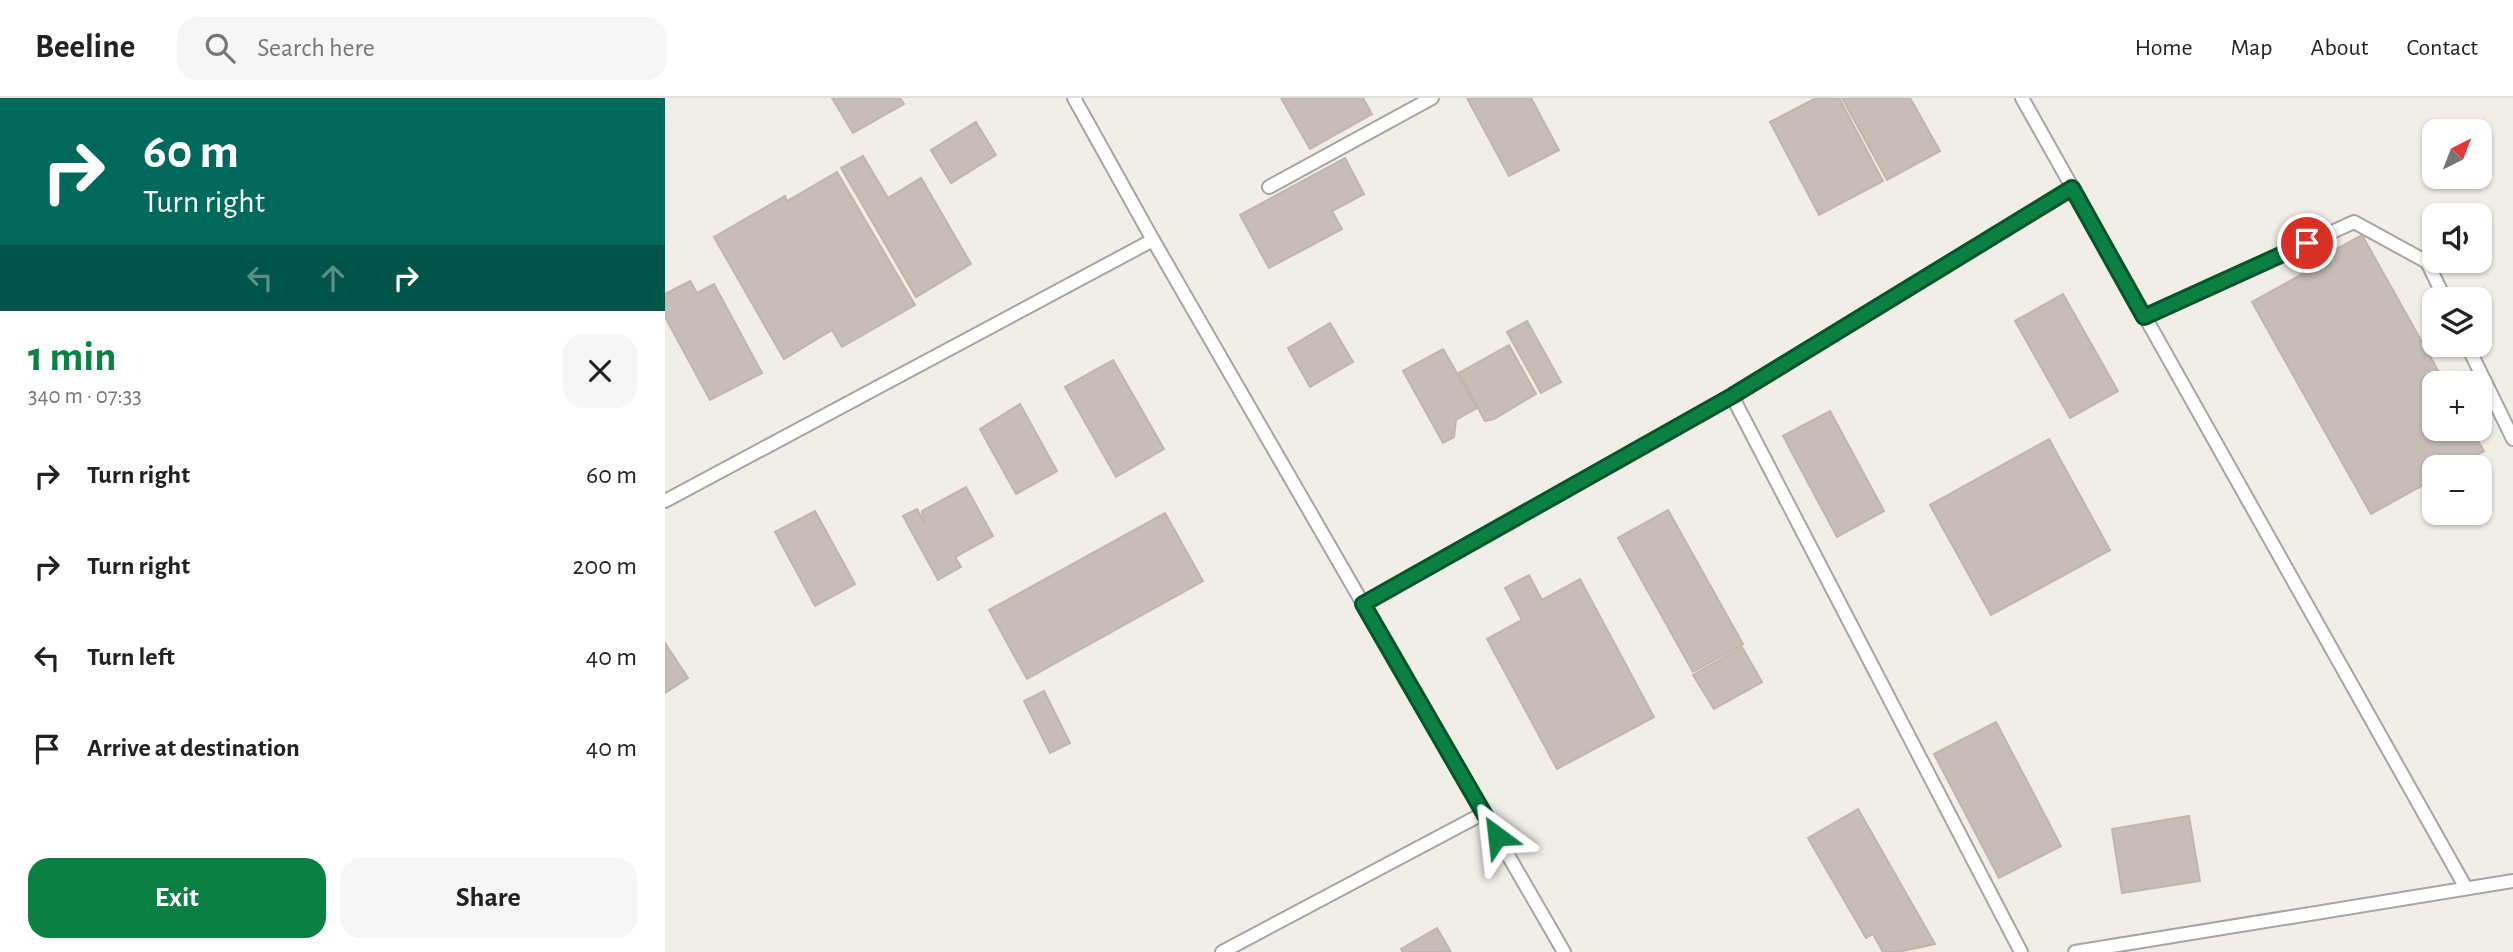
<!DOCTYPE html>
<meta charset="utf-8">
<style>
body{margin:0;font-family:"Alegreya Sans",sans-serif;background:#f6f6f6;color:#222;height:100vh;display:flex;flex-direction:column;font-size:26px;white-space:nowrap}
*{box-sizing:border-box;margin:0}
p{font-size:23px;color:#767676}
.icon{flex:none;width:38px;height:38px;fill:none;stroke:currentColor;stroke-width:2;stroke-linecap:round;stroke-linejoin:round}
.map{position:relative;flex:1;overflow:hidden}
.panel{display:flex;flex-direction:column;background:#fff;width:665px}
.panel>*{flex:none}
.guide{background:#00695c;color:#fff;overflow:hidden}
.needle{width:46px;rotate:42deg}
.controls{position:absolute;left:1757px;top:21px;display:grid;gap:14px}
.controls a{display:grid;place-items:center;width:70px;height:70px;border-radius:14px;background:#fff;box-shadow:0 2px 5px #0004;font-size:35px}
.pin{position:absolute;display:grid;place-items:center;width:60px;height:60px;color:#fff;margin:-30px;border:4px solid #fff;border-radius:50%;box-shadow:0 2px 7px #0007}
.me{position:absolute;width:77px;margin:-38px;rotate:330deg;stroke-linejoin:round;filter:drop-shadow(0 0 5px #0008)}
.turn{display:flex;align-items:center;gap:24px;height:147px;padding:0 28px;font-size:32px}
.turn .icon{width:91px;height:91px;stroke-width:2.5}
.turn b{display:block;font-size:49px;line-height:60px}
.lanes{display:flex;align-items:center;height:66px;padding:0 28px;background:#0003;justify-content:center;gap:35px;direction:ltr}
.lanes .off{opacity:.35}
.round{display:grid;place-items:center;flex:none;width:74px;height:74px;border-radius:21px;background:#f6f6f6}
.headline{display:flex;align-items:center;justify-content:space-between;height:119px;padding:0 28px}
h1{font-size:42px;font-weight:600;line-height:52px;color:#0b8043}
.primary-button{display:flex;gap:14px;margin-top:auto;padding:14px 28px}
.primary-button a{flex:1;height:80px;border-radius:21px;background:#0b8043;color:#fff;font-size:28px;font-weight:600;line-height:80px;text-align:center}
.primary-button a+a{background:#f6f6f6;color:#222}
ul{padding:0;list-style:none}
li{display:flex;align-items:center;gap:21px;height:91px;padding:0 28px}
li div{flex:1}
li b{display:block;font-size:26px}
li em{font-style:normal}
header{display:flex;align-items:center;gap:42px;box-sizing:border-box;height:98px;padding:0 35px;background:#fff;border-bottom:2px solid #e0e0e0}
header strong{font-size:33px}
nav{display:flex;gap:38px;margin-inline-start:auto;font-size:24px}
.search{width:490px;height:63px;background:#f6f6f6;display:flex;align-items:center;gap:18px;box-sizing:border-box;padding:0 24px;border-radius:21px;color:#767676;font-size:26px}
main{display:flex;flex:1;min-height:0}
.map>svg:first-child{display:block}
.building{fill:#c6bdb8;stroke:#c3b4ab;stroke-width:2}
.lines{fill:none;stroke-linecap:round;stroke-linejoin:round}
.lane-casing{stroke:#a5a5a5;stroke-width:16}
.lane{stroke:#fff;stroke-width:12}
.route-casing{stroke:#07532c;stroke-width:18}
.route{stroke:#0b8043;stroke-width:12}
</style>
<header>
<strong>Beeline</strong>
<div class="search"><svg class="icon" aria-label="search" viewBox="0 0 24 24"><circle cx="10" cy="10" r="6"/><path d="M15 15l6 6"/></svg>Search here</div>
<nav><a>Home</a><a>Map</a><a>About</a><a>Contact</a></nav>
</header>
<main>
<section class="panel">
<div class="guide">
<div class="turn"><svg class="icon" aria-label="right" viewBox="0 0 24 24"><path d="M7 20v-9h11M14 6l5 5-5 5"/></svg><div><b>60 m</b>Turn right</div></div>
<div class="lanes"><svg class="icon off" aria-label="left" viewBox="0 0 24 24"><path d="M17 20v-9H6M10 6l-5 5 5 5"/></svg><svg class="icon off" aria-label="ahead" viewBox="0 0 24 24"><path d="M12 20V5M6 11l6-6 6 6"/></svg><svg class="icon" aria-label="right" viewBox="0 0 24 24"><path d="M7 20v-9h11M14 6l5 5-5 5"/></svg></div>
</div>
<div class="headline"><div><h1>1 min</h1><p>340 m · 07:33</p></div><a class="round"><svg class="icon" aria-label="close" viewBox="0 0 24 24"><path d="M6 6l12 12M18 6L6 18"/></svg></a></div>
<ul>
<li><svg class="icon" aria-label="right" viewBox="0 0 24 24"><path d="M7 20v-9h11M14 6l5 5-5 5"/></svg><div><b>Turn right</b></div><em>60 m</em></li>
<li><svg class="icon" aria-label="right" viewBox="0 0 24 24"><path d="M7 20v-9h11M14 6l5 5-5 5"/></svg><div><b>Turn right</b></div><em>200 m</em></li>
<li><svg class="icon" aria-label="left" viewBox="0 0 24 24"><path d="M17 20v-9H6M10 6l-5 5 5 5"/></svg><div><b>Turn left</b></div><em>40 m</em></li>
<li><svg class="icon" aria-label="arrive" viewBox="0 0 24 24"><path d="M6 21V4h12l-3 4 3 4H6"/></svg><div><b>Arrive at destination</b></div><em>40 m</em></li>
</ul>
<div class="primary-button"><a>Exit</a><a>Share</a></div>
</section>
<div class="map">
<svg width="1848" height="854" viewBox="0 0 1848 854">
<rect width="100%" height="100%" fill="#f1eee8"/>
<!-- building -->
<g class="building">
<path d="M167,0H235L239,6L188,35Z"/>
<path d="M616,0H698L707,16L645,51Z"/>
<path d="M802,0H866L894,52L844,78Z"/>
<path d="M1151,0H1174L1218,83L1154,117L1105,24Z"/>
<path d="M1177,0H1245L1275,53L1222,82Z"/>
<path d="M311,24L331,57L286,85L266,52Z"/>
<path d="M198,58L223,100L256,80L306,166L251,199L176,70Z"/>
<path d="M680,60L699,96L667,113L677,131L604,170L575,117Z"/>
<path d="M172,74L250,207L177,249L167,232L119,261L49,139L120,98L122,103Z"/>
<path d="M1697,137L1780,285H1769V331H1806L1819,353L1790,369H1769V381L1706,416L1587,204L1634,178L1662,156Z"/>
<path d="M25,183L32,195L49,186L97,275L45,302L0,219V196Z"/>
<path d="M1398,196L1453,293L1405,320L1350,223Z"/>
<path d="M862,223L896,284L876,295L842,234Z"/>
<path d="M665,225L688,264L645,289L623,250Z"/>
<path d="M844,247L871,296L829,321L820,323L794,275Z"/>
<path d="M778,251L812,310L791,322L789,339L778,345L738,273Z"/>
<path d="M448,262L499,351L451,379L400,289Z"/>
<path d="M355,306L392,373L351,396L315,331Z"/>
<path d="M1165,313L1219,413L1172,439L1118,338Z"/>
<path d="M1384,341L1445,452L1326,517L1265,407Z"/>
<path d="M301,389L328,438L290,459L296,469L273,482L238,418L252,411L259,424L257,413Z"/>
<path d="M1003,412L1078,546L1028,574L953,440Z"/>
<path d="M150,413L190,486L150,508L110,434Z"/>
<path d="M500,415L538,483L362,581L324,512Z"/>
<path d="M864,477L877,502L915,481L989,619L892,671L822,541L857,522L840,490Z"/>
<path d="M0,545L23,580L0,595Z"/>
<path d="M1077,549L1097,584L1049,611L1028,577Z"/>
<path d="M379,593L405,645L385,655L359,603Z"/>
<path d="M1331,624L1396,748L1334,780L1269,656Z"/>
<path d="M1193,711L1270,846L1233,854H1218L1208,836L1201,840L1143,740Z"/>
<path d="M1524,718L1535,783L1457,795L1447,731Z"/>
<path d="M772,830L786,854H738L736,851Z"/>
</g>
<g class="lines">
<!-- lane casing -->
<g class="lane-casing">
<g id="lane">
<path d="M409,0L488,142L899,854"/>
<path d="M1357,0L1801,790"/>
<path d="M604,89L767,0"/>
<path d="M1480,219L1689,124L1762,164L1780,201"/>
<path d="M1802,247L1848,341"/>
<path d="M1067,298L1356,854"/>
<path d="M0,403L488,142"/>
<path d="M698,506L1067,298L1407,90"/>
<path d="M557,854L819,715"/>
<path d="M1410,854L1848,783"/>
</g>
</g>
<!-- lane -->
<use href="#lane" class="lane"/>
</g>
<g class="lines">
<!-- route casing -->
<g class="route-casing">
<path id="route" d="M832,738L698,506L1067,298L1407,90L1479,219L1642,145"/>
</g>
<!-- route -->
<use href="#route" class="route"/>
</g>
</svg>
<div class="controls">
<a><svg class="needle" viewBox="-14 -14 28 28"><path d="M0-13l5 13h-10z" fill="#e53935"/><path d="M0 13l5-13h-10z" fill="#767676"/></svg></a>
<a><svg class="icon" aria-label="sound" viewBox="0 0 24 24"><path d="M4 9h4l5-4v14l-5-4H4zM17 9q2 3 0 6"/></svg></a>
<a><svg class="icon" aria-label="layers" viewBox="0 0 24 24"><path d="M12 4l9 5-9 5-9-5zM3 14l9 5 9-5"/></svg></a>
<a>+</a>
<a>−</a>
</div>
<div class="pin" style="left:1642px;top:145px;background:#d93025"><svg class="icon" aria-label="arrive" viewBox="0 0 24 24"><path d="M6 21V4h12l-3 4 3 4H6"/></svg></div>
<svg class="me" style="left:832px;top:738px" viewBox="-20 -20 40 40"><path d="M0-17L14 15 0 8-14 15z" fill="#0b8043" stroke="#fff" stroke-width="4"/></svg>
</div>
</main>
